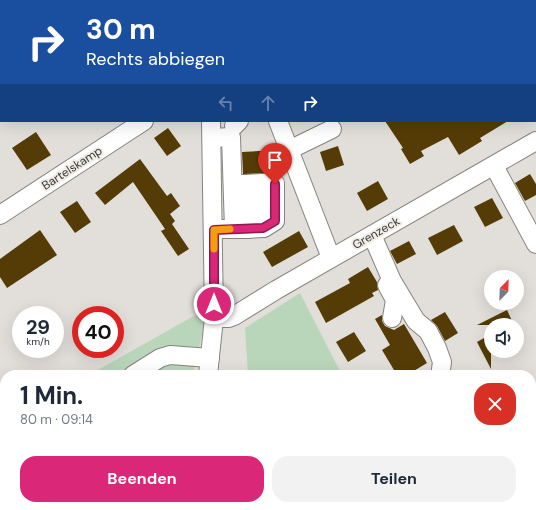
<!DOCTYPE html>
<html lang="de">
<meta charset="utf-8">
<style>
body{margin:0;font-family:"DM Sans",sans-serif;background:#f2f2f3;color:#1f2937;height:100vh;display:flex;flex-direction:column;font-size:15px;white-space:nowrap}
*{box-sizing:border-box;margin:0}
p{font-size:13px;color:#747a83}
.icon{flex:none;width:22px;height:22px;fill:none;stroke:currentColor;stroke-width:2;stroke-linecap:round;stroke-linejoin:round}
.map{position:relative;flex:1;overflow:hidden}
.side{position:absolute;left:0px;top:370px;width:536px;height:140px;display:flex;flex-direction:column;background:#fff;border-radius:16px 16px 0 0;box-shadow:0 4px 16px #0002}
.side>*{flex:none}
.hud{position:absolute;left:0px;top:0px;width:536px;height:122px;box-shadow:0 4px 16px #0002;background:#1a4fa0;color:#fff;overflow:hidden}
.needle{width:26px;rotate:23deg}
.tools{position:absolute;left:484px;top:270px;display:grid;gap:8px}
.tools a{display:grid;place-items:center;width:40px;height:40px;border-radius:50%;background:#fff;box-shadow:0 4px 16px #0002;font-size:20px}
.speed{position:absolute;left:12px;top:306px;display:flex;gap:8px;font-size:20px;font-weight:700;text-align:center}
.speed>*{display:grid;place-content:center;width:52px;height:52px;border-radius:50%;background:#fff;box-shadow:0 4px 16px #0002;line-height:1}
.speed small{font-size:10px;font-weight:400}
.speed .limit{border:6px solid #d22;background:#fff;color:#111}
.pin{position:absolute;display:grid;place-items:center;width:34px;height:34px;color:#fff;margin:-41px -17px;border-radius:50% 50% 50% 0;rotate:-45deg;box-shadow:0 0 4px #0007}
.pin .icon{rotate:45deg}
.me{position:absolute;width:44px;margin:-22px;rotate:0deg;stroke-linejoin:round;filter:drop-shadow(0 0 3px #0008)}
.turn{display:flex;align-items:center;gap:14px;height:84px;padding:0 20px;font-size:18px}
.turn .icon{width:52px;height:52px;stroke-width:2.5}
.turn b{display:block;font-size:28px;line-height:34px}
.lanes{display:flex;align-items:center;height:38px;padding:0 20px;background:#0003;justify-content:center;gap:20px;direction:ltr}
.lanes .off{opacity:.35}
.round{display:grid;place-items:center;flex:none;width:42px;height:42px;border-radius:16px;background:#f2f2f3}
.headline{display:flex;align-items:center;justify-content:space-between;height:68px;padding:0 20px}
h1{font-size:24px;font-weight:700;line-height:30px}
.cta{display:flex;gap:8px;margin-top:auto;padding:8px 20px}
.cta a{flex:1;height:46px;border-radius:16px;background:#db2777;color:#fff;font-size:16px;font-weight:700;line-height:46px;text-align:center}
.cta a+a{background:#f2f2f3;color:#1f2937}
.map>svg:first-child{display:block}
.green{fill:#b9d6bb}
.building{fill:#553c06}
.lines{fill:none;stroke-linecap:round;stroke-linejoin:round}
.minor-casing{stroke:#86847f;stroke-width:20}
.highway-casing{stroke:#93723a;stroke-width:24}
.minor{stroke:#fff;stroke-width:18}
.highway{stroke:#c3913b;stroke-width:22}
.route-casing{stroke:#8e194d;stroke-width:10}
.route{stroke:#db2777;stroke-width:7}
.slow{stroke:#f59e0b;stroke-width:7}
.labels{text-anchor:middle;stroke-width:4;stroke-linejoin:round;paint-order:stroke}
.street-label{font-size:12px;fill:#3a3937;stroke:#f0ede7}
</style>
<div class="map">
<svg width="536" height="510" viewBox="0 0 536 510">
<rect width="100%" height="100%" fill="#e2dfda"/>
<!-- green -->
<g class="green">
<path d="M300,293L342,375H248L245,328Z"/>
<path d="M208,308L193,375H89Z"/>
<path d="M5,422V505H163L162,510H0V425Z"/>
</g>
<!-- building -->
<g class="building">
<path d="M385,121H508L480,138L482,141L459,155L448,137L421,151L424,156L410,164L401,149L403,148Z"/>
<path d="M168,128L181,146L167,156L154,138Z"/>
<path d="M36,132L51,155L27,170L12,148Z"/>
<path d="M338,146L344,165L326,171L320,152Z"/>
<path d="M278,150V173L243,174L242,152Z"/>
<path d="M140,159L167,196L171,193L180,206L170,214L175,221L172,224L189,249L178,256L161,231L165,229L133,182L105,205L95,193Z"/>
<path d="M530,174L536,184V195L525,201L515,183Z"/>
<path d="M378,181L388,199L367,211L357,193Z"/>
<path d="M492,198L503,218L485,227L474,207Z"/>
<path d="M77,201L91,222L75,233L60,212Z"/>
<path d="M454,225L463,241L437,255L428,238Z"/>
<path d="M40,230L57,255L7,288L0,277V259Z"/>
<path d="M299,231L308,247L272,267L263,252Z"/>
<path d="M409,241L416,254L397,264L390,251Z"/>
<path d="M368,267L377,282L378,290L372,293L374,296L326,323L315,302L350,283L348,279Z"/>
<path d="M507,310L514,325H477Z"/>
<path d="M445,312L458,333L445,341L437,326L431,320Z"/>
<path d="M382,315V321L385,326L394,330L404,324L427,363L407,375H397L382,350L390,345L375,319Z"/>
<path d="M354,332L366,351L348,362L336,342Z"/>
<path d="M491,334V369L477,342Z"/>
</g>
<g class="lines">
<!-- minor casing -->
<g class="minor-casing">
<g id="minor">
<path d="M198,0V1"/>
<path d="M240,1L241,0"/>
<path d="M278,121L331,258"/>
<path d="M234,126L239,121"/>
<path d="M212,138L231,137L234,229H214"/>
<path d="M289,150L332,129"/>
<path d="M494,166L536,244"/>
<path d="M262,183H275V221L264,228"/>
<path d="M235,184H246L247,229H235"/>
<path d="M246,184L262,183L263,228L247,229"/>
<path d="M0,215L144,121"/>
<path d="M372,235L392,281L416,321L428,331L437,348L442,362L441,369"/>
<path d="M387,285L395,300L392,318"/>
<path d="M214,318H229L234,316L276,290L536,141"/>
<path d="M133,375L160,358L170,355L210,358"/>
<path d="M208,375L214,318L211,121"/>
<path d="M180,510L181,505"/>
</g>
</g>
<!-- highway casing -->
<g class="highway-casing">
<g id="highway">
<path d="M531,433L536,431"/>
<path d="M531,471L536,469"/>
<path d="M306,510L323,505"/>
<path d="M423,510L438,505"/>
</g>
</g>
<!-- minor -->
<use href="#minor" class="minor"/>
<!-- highway -->
<use href="#highway" class="highway"/>
</g>
<g class="lines">
<!-- route casing -->
<g class="route-casing">
<path id="route" d="M214,304V230L263,228L275,221V184"/>
</g>
<!-- route -->
<use href="#route" class="route"/>
<!-- slow -->
<path class="slow" d="M214,249V230L230,229"/>
</g>
<g class="labels">
<!-- street labels -->
<g class="street-label">
<text transform="translate(72 168) rotate(-33)" y="4">Bartelskamp</text>
<text transform="translate(376 233) rotate(-30)" y="4">Grenzeck</text>
</g>
</g>
</svg>
<div class="tools">
<a><svg class="needle" viewBox="-14 -14 28 28"><path d="M0-13l5 13h-10z" fill="#e53935"/><path d="M0 13l5-13h-10z" fill="#747a83"/></svg></a>
<a><svg class="icon" aria-label="sound" viewBox="0 0 24 24"><path d="M4 9h4l5-4v14l-5-4H4zM17 9q2 3 0 6"/></svg></a>
</div>
<div class="speed"><div>29<small>km/h</small></div><div class="limit">40</div></div>
<div class="pin" style="left:275px;top:184px;background:#d93025"><svg class="icon" aria-label="arrive" viewBox="0 0 24 24"><path d="M6 21V4h12l-3 4 3 4H6"/></svg></div>
<svg class="me" style="left:214px;top:304px" viewBox="-20 -20 40 40"><circle r="17" fill="#db2777" stroke="#fff" stroke-width="3"/><path d="M0-11L8 9 0 5-8 9z" fill="#fff"/></svg>
<div class="hud">
<div class="turn"><svg class="icon" aria-label="right" viewBox="0 0 24 24"><path d="M7 20v-9h11M14 6l5 5-5 5"/></svg><div><b>30 m</b>Rechts abbiegen</div></div>
<div class="lanes"><svg class="icon off" aria-label="left" viewBox="0 0 24 24"><path d="M17 20v-9H6M10 6l-5 5 5 5"/></svg><svg class="icon off" aria-label="ahead" viewBox="0 0 24 24"><path d="M12 20V5M6 11l6-6 6 6"/></svg><svg class="icon" aria-label="right" viewBox="0 0 24 24"><path d="M7 20v-9h11M14 6l5 5-5 5"/></svg></div>
</div>
<section class="side">
<div class="headline"><div><h1>1 Min.</h1><p>80 m · 09:14</p></div><a class="round" style="background:#d93025;color:#fff"><svg class="icon" aria-label="close" viewBox="0 0 24 24"><path d="M6 6l12 12M18 6L6 18"/></svg></a></div>
<div class="cta"><a>Beenden</a><a>Teilen</a></div>
</section>
</div>
